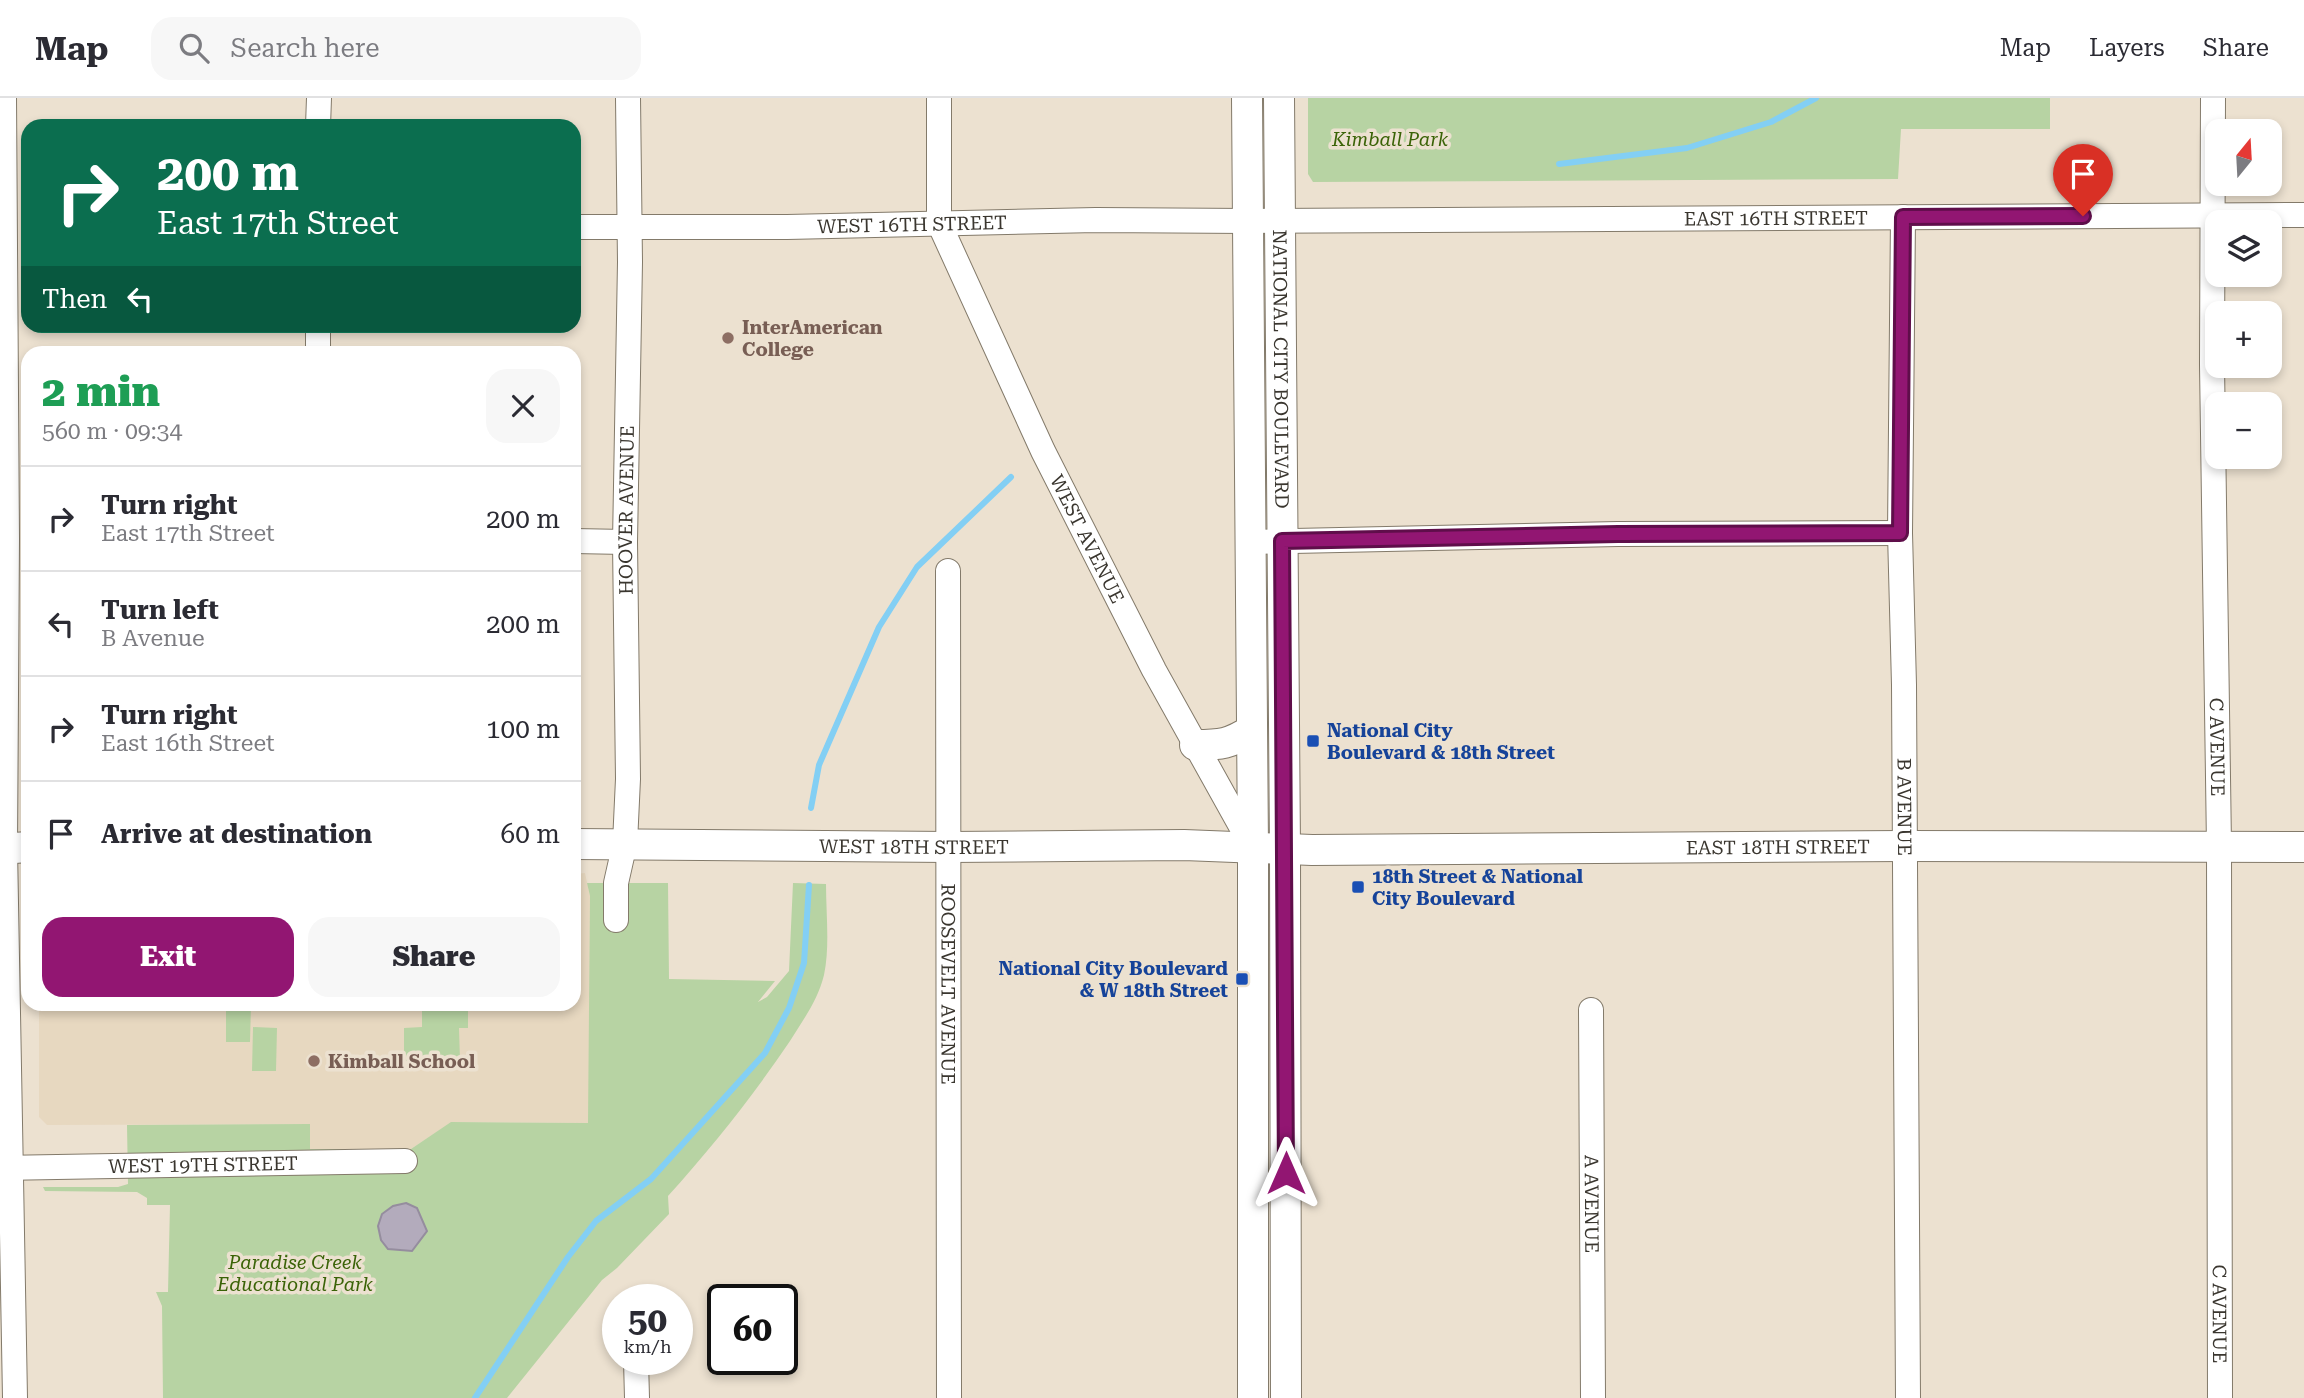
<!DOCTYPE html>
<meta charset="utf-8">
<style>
body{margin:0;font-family:"Roboto Serif",serif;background:#f7f7f7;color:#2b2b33;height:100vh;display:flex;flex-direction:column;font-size:26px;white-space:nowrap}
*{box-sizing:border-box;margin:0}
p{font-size:23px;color:#7c7c81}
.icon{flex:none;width:38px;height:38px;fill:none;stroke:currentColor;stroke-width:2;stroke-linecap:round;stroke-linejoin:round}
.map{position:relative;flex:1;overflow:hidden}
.panel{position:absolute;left:21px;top:248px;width:560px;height:665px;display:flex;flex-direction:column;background:#fff;border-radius:21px;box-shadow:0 4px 10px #0003}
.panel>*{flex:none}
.guide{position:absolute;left:21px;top:21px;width:560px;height:214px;border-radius:21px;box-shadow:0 4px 10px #0003;background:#0b6e4f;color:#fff;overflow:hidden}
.needle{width:46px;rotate:18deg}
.controls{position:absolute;left:2205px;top:21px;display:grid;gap:14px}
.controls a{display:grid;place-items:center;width:77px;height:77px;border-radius:14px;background:#fff;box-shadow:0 4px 10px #0003;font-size:35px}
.speed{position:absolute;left:602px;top:1186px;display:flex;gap:14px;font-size:35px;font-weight:700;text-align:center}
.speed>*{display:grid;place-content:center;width:91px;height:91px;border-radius:50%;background:#fff;box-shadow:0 4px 10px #0003;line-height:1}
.speed small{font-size:18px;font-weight:400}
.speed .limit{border:4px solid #111;border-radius:10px;background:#fff;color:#111}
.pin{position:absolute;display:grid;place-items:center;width:60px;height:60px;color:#fff;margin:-72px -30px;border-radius:50% 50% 50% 0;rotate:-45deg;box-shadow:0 0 7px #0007}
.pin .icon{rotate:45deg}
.me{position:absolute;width:77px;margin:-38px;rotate:0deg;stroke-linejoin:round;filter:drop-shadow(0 0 5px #0008)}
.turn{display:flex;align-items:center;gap:24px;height:147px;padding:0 21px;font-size:32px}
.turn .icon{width:91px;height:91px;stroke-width:2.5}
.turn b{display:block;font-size:49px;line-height:60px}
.then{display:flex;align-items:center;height:66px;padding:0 21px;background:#0003;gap:14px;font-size:26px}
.round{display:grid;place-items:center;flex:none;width:74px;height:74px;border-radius:21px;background:#f7f7f7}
.overview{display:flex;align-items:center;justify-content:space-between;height:119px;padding:0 21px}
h1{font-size:42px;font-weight:800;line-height:52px;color:#1e9e55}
.primary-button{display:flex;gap:14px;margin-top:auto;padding:14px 21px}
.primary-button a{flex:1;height:80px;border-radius:21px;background:#921672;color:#fff;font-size:28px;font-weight:800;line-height:80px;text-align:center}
.primary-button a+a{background:#f7f7f7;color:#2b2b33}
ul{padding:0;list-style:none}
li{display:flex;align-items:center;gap:21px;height:105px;padding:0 21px;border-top:2px solid #e1e1e2}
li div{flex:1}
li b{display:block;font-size:26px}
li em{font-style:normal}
header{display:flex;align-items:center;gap:42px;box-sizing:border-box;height:98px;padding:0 35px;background:#fff;border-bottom:2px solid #e1e1e2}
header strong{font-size:33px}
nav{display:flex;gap:38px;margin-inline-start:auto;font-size:24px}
.search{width:490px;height:63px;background:#f7f7f7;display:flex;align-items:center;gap:18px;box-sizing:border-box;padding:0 24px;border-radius:21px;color:#7c7c81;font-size:26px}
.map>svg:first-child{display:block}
.built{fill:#e7d8c0}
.green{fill:#b7d3a3}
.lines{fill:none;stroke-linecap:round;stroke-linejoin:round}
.stream{stroke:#83cff4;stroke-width:6}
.building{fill:#b3abbc;stroke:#958d9e;stroke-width:2}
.minor-casing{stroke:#837a6a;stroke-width:26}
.major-casing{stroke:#837a6a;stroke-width:32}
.minor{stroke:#fff;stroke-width:24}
.major{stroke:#fff;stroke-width:30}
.route-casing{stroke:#5f0e4a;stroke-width:18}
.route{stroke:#921672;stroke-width:12}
.education-dot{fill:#8d6e63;stroke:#ece1d0;stroke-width:2.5}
.transit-dot{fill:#1a4fb4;stroke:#ece1d0;stroke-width:2.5}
.labels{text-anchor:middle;stroke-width:7;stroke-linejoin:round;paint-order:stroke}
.park-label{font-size:19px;font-style:italic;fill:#3a6307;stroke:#ece1d0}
.street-label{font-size:19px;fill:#3a362f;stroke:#ece1d0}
.education-label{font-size:19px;font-weight:bold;fill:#785e54;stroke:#ece1d0;text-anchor:start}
.transit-label{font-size:19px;font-weight:bold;fill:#164399;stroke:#ece1d0;text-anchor:start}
</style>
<header>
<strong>Map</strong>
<div class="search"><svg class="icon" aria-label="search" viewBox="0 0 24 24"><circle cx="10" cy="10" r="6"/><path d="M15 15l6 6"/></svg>Search here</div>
<nav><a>Map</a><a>Layers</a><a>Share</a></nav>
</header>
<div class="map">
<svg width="2304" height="1300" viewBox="0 0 2304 1300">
<rect width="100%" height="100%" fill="#ece1d0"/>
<!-- built -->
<path class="built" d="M585,775L590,798L589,1025L452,1024L411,1051H310L309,1026L47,1027L39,1019V907L574,906V776Z"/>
<!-- green -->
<g class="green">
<path d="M1308,0H2050V31H1901L1898,81L1313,84L1308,76Z"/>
<path d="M587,785H668L669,881L775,883L758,904L767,899L789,873L793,785L826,786C826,816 830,849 824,877C818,902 803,922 790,943C753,998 712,1049 668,1098L669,1116L617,1170L602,1182L507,1300H163L162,1208L156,1194H168L170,1107H147V1100L137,1094L45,1093L43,1089H118L128,1086L127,1027L310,1026V1051H411L451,1024L588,1025L590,798Z"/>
<path d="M226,907H251L250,944H226Z"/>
<path d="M422,907H468V930H459L460,962L404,963V930L422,929Z"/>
<path d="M253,929L277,930L276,973H252Z"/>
</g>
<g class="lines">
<!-- stream -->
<g class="stream">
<path d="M1559,66L1687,50L1771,24L1816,0"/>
<path d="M811,710L819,667L879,529L917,469L1011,379"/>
<path d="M475,1300L568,1159L596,1123L651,1081L765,955L789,910L804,865L809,787"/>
</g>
</g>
<!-- building -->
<path class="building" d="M406,1105L417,1110L427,1133L412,1153L388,1151L381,1142L378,1128L382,1116L393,1108Z"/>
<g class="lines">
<!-- minor casing -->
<g class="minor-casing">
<g id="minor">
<path d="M4,0L7,441L5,750L15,1300"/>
<path id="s1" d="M939,0V125L1043,353L1154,572L1253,750"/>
<path id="s2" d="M2213,0L2212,267L2219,748L2220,1300"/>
<path d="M318,28L319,0"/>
<path id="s3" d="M1903,119L1900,435L1904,587L1908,1300"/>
<path id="s4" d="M574,129H787L1096,122L1248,123L2304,117"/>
<path d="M318,228V256"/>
<path d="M574,443L625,444"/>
<path d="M1250,444L1618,436L1900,435"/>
<path id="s5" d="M948,473L949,1300"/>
<path id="s6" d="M616,822V785L625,745L628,681L625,444L630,164L628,0"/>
<path id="s7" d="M1591,912L1593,1300"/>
<path id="s8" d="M0,1070L405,1063"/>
<path d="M636,1262L637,1300"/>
</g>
</g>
<!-- major casing -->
<g class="major-casing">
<g id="major">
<path d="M1247,0L1253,750V1300"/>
<path id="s9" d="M1279,0L1285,751L1286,1300"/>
<path d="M1195,647C1222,647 1229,646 1252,632"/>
<path id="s10" d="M574,746L949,749L1184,747L1312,752L1903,748L2304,749"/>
<path d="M0,751L28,749"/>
</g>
</g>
<!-- minor -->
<use href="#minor" class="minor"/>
<!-- major -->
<use href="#major" class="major"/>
</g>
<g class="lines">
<!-- route casing -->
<g class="route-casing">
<path id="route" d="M1286,1075L1282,443L1618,436L1900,435L1903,119L2083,118"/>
</g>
<!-- route -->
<use href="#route" class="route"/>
</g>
<!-- markers -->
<g class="education-dot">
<circle cx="728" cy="240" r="7"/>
<circle cx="314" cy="963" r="7"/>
</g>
<g class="transit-dot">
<rect x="1306" y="636" width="14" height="14" rx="3.5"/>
<rect x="1351" y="782" width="14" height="14" rx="3.5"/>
<rect x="1235" y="874" width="14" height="14" rx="3.5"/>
</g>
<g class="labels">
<!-- park labels -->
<g class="park-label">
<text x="1390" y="48">Kimball Park</text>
<text x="295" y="1171">Paradise Creek<tspan x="295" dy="22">Educational Park</tspan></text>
</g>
<!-- street labels -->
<g class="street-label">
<text dy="7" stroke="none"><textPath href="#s4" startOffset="1202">EAST 16TH STREET</textPath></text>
<text dy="7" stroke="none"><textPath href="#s4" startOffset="338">WEST 16TH STREET</textPath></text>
<text dy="7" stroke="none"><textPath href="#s9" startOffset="271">NATIONAL CITY BOULEVARD</textPath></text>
<text dy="7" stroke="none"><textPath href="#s6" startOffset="411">HOOVER AVENUE</textPath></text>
<text dy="7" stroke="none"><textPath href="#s1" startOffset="474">WEST AVENUE</textPath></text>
<text dy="7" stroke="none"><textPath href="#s2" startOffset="649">C AVENUE</textPath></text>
<text dy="7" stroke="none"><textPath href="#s3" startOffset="590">B AVENUE</textPath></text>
<text dy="7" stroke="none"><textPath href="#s10" startOffset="340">WEST 18TH STREET</textPath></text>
<text dy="7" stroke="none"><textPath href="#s10" startOffset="1204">EAST 18TH STREET</textPath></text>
<text dy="7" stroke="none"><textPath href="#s5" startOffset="413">ROOSEVELT AVENUE</textPath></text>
<text dy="7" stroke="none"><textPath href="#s8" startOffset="203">WEST 19TH STREET</textPath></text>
<text dy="7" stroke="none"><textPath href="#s7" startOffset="194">A AVENUE</textPath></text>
<text dy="7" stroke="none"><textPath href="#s2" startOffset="1216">C AVENUE</textPath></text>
</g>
<!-- education labels -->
<g class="education-label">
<text x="742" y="236">InterAmerican<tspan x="742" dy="22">College</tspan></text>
<text x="328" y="970">Kimball School</text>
</g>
<!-- transit labels -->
<g class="transit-label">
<text x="1327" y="639">National City<tspan x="1327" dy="22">Boulevard &amp; 18th Street</tspan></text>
<text x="1372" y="785">18th Street &amp; National<tspan x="1372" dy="22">City Boulevard</tspan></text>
<text x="1228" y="877" text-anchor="end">National City Boulevard<tspan x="1228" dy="22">&amp; W 18th Street</tspan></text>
</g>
</g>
</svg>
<div class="controls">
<a><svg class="needle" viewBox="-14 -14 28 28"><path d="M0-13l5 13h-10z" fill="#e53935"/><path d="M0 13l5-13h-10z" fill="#7c7c81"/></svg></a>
<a><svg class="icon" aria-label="layers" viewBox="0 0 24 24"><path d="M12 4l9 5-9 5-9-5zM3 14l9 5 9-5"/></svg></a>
<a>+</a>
<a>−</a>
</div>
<div class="speed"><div>50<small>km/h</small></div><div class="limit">60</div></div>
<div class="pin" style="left:2083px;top:118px;background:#d93025"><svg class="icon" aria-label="arrive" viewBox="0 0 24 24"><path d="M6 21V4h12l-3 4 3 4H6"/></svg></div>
<svg class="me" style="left:1286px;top:1075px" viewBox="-20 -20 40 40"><path d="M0-17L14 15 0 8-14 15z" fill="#921672" stroke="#fff" stroke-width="4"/></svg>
<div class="guide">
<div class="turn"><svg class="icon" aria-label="right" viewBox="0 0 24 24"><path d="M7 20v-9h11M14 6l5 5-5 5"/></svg><div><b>200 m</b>East 17th Street</div></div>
<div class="then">Then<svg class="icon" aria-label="left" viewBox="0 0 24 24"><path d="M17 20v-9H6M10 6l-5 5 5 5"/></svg></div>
</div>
<section class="panel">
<div class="overview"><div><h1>2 min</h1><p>560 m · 09:34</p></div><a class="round"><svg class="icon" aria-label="close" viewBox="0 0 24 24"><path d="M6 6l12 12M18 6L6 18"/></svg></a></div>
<ul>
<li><svg class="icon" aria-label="right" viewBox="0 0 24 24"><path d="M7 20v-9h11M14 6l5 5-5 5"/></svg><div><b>Turn right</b><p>East 17th Street</p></div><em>200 m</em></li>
<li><svg class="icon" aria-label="left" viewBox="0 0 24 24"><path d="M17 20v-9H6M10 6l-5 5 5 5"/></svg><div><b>Turn left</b><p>B Avenue</p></div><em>200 m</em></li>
<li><svg class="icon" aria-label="right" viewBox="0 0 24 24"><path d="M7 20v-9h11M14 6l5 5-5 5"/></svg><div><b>Turn right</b><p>East 16th Street</p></div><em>100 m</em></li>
<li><svg class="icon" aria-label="arrive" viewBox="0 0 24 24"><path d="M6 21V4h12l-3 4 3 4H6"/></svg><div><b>Arrive at destination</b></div><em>60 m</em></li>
</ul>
<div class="primary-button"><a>Exit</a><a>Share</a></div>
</section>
</div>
